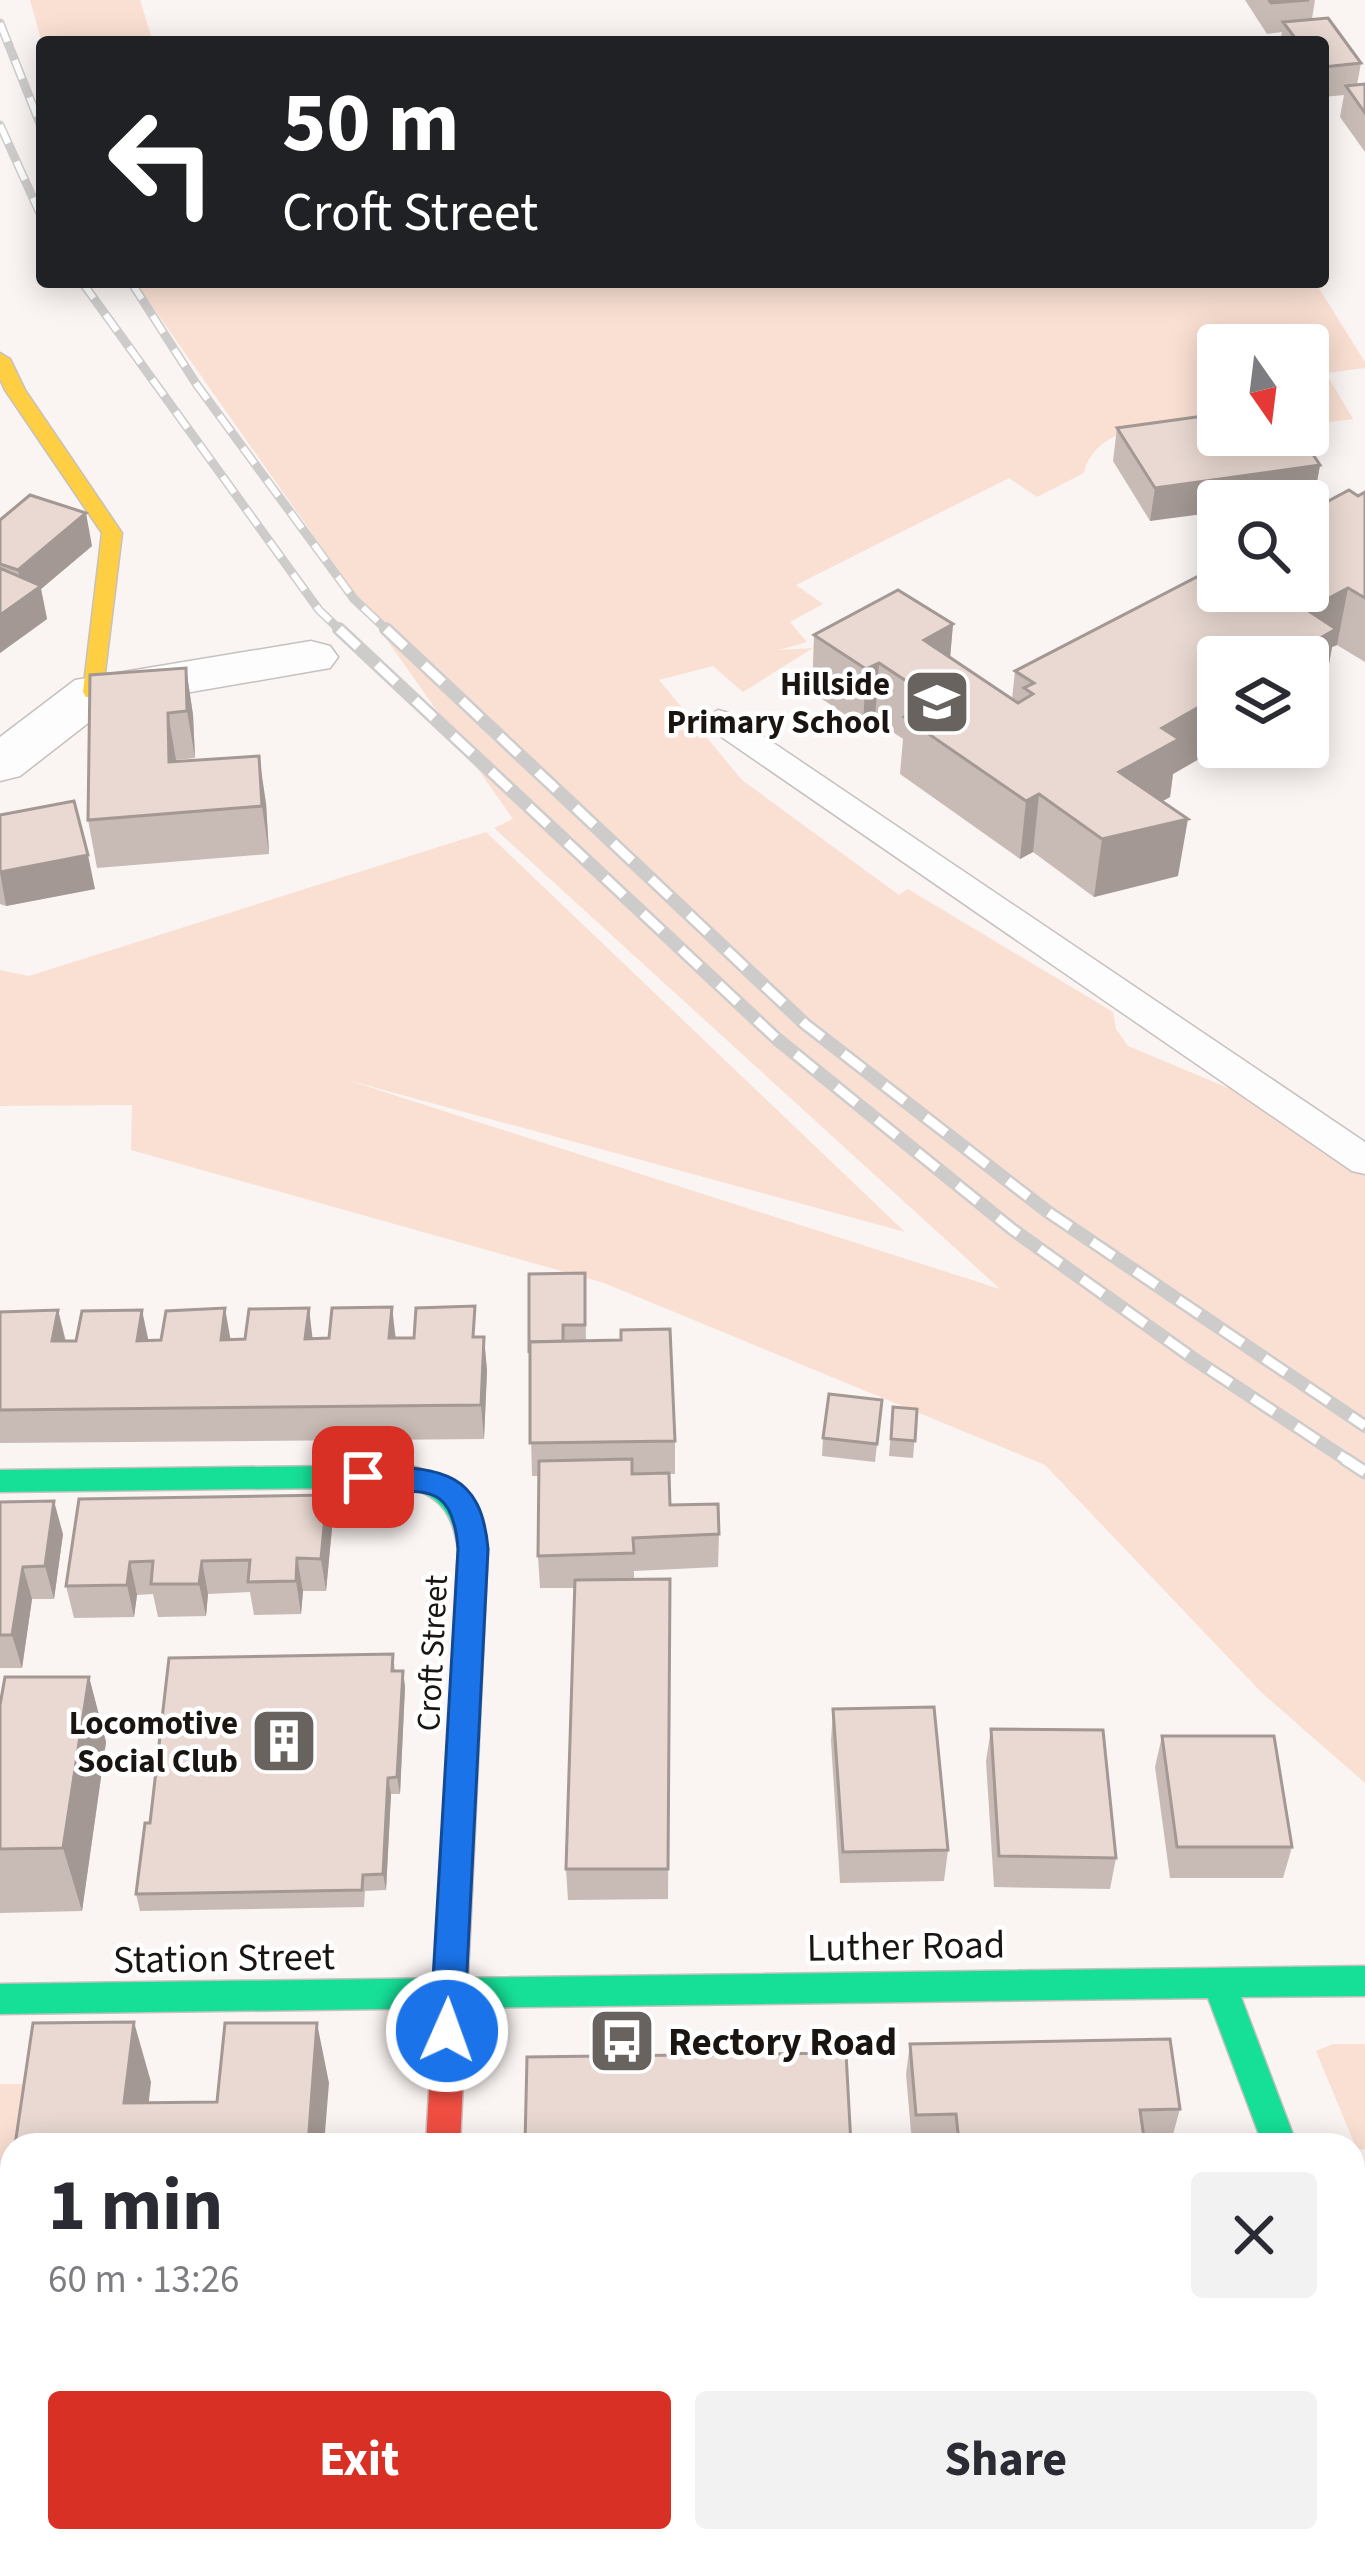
<!DOCTYPE html>
<meta charset="utf-8">
<style>
body{margin:0;font-family:"Source Sans 3",sans-serif;background:#f2f2f3;color:#2b2b33;height:100vh;display:flex;flex-direction:column;font-size:45px;white-space:nowrap}
*{box-sizing:border-box;margin:0}
p{font-size:39px;color:#7c7c81}
.icon{flex:none;width:66px;height:66px;fill:none;stroke:currentColor;stroke-width:2;stroke-linecap:round;stroke-linejoin:round}
.map{position:relative;flex:1;overflow:hidden}
.sheet{position:absolute;left:0px;top:2133px;width:1365px;height:420px;display:flex;flex-direction:column;background:#fff;border-radius:36px 36px 0 0;box-shadow:0 6px 30px #0003}
.sheet>*{flex:none}
.hud{position:absolute;left:36px;top:36px;width:1293px;height:252px;border-radius:12px;box-shadow:0 6px 30px #0003;background:#202124;color:#fff;overflow:hidden}
.needle{width:78px;rotate:166deg}
.tools{position:absolute;left:1197px;top:324px;display:grid;gap:24px}
.tools a{display:grid;place-items:center;width:132px;height:132px;border-radius:12px;background:#fff;box-shadow:0 6px 30px #0003;font-size:60px}
.pin{position:absolute;display:grid;place-items:center;width:102px;height:102px;color:#fff;margin:-51px;border-radius:24px;box-shadow:0 6px 18px #0006}
.me{position:absolute;width:132px;margin:-66px;rotate:2deg;stroke-linejoin:round;filter:drop-shadow(0 0 9px #0008)}
.turn{display:flex;align-items:center;gap:42px;height:252px;padding:0 48px;font-size:54px}
.turn .icon{width:156px;height:156px;stroke-width:2.5}
.turn b{display:block;font-size:84px;line-height:102px}
.round{display:grid;place-items:center;flex:none;width:126px;height:126px;border-radius:12px;background:#f2f2f3}
.head{display:flex;align-items:center;justify-content:space-between;height:204px;padding:0 48px}
h1{font-size:72px;font-weight:700;line-height:90px}
.action{display:flex;gap:24px;margin-top:auto;padding:24px 48px}
.action a{flex:1;height:138px;border-radius:12px;background:#d93025;color:#fff;font-size:48px;font-weight:700;line-height:138px;text-align:center}
.action a+a{background:#f2f2f3;color:#2b2b33}
.map>svg:first-child{display:block}
.green{fill:#fae0d3}
.lines{fill:none;stroke-linecap:round;stroke-linejoin:round}
.lane-casing{stroke:#c6c0be;stroke-width:3}
.street-casing{stroke:#c6c0be;stroke-width:3}
.fast-casing{stroke:#c6c0be;stroke-width:3}
.slow-casing{stroke:#c6c0be;stroke-width:3}
.jam-casing{stroke:#c6c0be;stroke-width:3}
.lane{fill:#fefdfd;fill-rule:evenodd}
.street{fill:#fefdfd;fill-rule:evenodd}
.fast{fill:#16e098;fill-rule:evenodd}
.slow{fill:#ffcf43;fill-rule:evenodd}
.jam{fill:#f24e42;fill-rule:evenodd}
.rail-far2-casing{stroke:#cecccb;stroke-width:9}
.rail-far1-casing{stroke:#cecccb;stroke-width:14}
.rail-casing{stroke:#cecccb;stroke-width:15}
.rail-far2{stroke:#fff;stroke-width:6;stroke-dasharray:20;stroke-linecap:butt}
.rail-far1{stroke:#fff;stroke-width:9;stroke-dasharray:26;stroke-linecap:butt}
.rail{stroke:#fff;stroke-width:10;stroke-dasharray:33;stroke-linecap:butt}
.wall{fill:#c8bbb5}
.shaded-wall{fill:#a39893}
.building{fill:#e9d9d2;stroke:#a39893;stroke-width:3}
.route{fill:#1a73e8;stroke:#114b97;stroke-width:3}
.labels{text-anchor:middle;stroke-width:9;stroke-linejoin:round;paint-order:stroke}
.poi-label{font-size:33px;font-weight:bold;fill:#1b1512;stroke:#fff;text-anchor:end}
.street-label{font-size:33px;fill:#1b1512;stroke:#fff}
.near-street-label{font-size:39px;fill:#1b1512;stroke:#fff}
.near-poi-label{font-size:39px;font-weight:bold;fill:#1b1512;stroke:#fff;text-anchor:start}
</style>
<div class="map">
<svg width="1365" height="2553" viewBox="0 0 1365 2553">
<rect width="100%" height="100%" fill="#faf4f2"/>
<!-- green -->
<g class="green">
<path d="M30,0H140L153,42L42,43Z"/>
<path d="M135,282H1315L1365,362V368L1326,373L1353,419L1308,425V345H1218V420C1171,427 1097,419 1084,473L1037,497L1009,478L796,585L823,604L790,622L807,642L779,650L813,648L743,692L713,666L659,680L742,780L899,895L908,889L1113,1012L1116,1029L1128,1046L1295,1116L1365,1166V1783L1261,1692L1045,1465L604,1283L131,1150L132,1105L0,1106V970L29,976L486,832L905,1232L347,1080L1000,1289L494,828L513,819Z"/>
<path d="M1333,2044H1365V2149L1357,2150L1316,2051Z"/>
<path d="M0,2084H54L45,2145H12V2288L0,2289Z"/>
</g>
<g class="lines">
<!-- lane casing -->
<g class="lane-casing">
<path id="lane" d="M718,710L729,713L1365,1142V1174L1352,1171L707,727L702,720Z"/>
</g>
<!-- street casing -->
<g class="street-casing">
<g id="street">
<path d="M311,641L330,646L338,657L330,668L110,706L20,776L0,781V737L75,680Z"/>
<path d="M1353,2296L1365,2301V2415L1353,2410Z"/>
<rect x="387" y="2541" width="92" height="12"/>
</g>
</g>
<!-- fast casing -->
<g class="fast-casing">
<g id="fast">
<path d="M408,1465C456,1478 480,1499 488,1549L472,1891L467,1901L456,1905L445,1901L440,1891L458,1549C453,1515 442,1497 408,1487L0,1492V1470Z"/>
<path d="M1365,1966V1996L1241,1997L1297,2145H1263L1208,1998L0,2014V1984Z"/>
</g>
</g>
<!-- slow casing -->
<g class="slow-casing">
<path id="slow" d="M0,353L10,359L25,390L122,533L102,697H86L83,692L102,533L5,390L0,379Z"/>
</g>
<!-- jam casing -->
<g class="jam-casing">
<path id="jam" d="M456,1877L467,1881L472,1891L460,2145H426L440,1891L445,1881Z"/>
</g>
<!-- lane -->
<use href="#lane" class="lane"/>
<!-- street -->
<use href="#street" class="street"/>
<!-- fast -->
<use href="#fast" class="fast"/>
<!-- slow -->
<use href="#slow" class="slow"/>
<!-- jam -->
<use href="#jam" class="jam"/>
<!-- rail-far2 casing -->
<g class="rail-far2-casing">
<g id="rail-far2">
<path d="M0,23L42,129"/>
<path d="M0,125L42,218"/>
<path d="M82,282L319,610L342,632"/>
<path d="M131,282L197,385L354,599L389,632"/>
</g>
</g>
<!-- rail-far1 casing -->
<g class="rail-far1-casing">
<g id="rail-far1">
<path d="M339,629L777,1039L1012,1229L1194,1359L1350,1462"/>
<path d="M386,629L805,1024L1048,1212L1365,1426"/>
</g>
</g>
<!-- rail casing -->
<g class="rail-casing">
<path id="rail" d="M1345,1459L1365,1472"/>
</g>
<!-- rail-far2 -->
<use href="#rail-far2" class="rail-far2"/>
<!-- rail-far1 -->
<use href="#rail-far1" class="rail-far1"/>
<!-- rail -->
<use href="#rail" class="rail"/>
</g>
<!-- wall -->
<g class="wall">
<path d="M1245,0H1315L1312,19L1361,63L1357,85L1365,84V152L1340,117L1344,95L1323,97V42H1280L1282,32L1267,34Z"/>
<path d="M1117,428L1320,465L1314,498L1293,501H1218L1150,521L1113,461Z"/>
<path d="M1365,492V662L1337,645L1332,647L1325,686L1173,774L1170,797L1162,801L1178,876L1094,897L1033,852L1020,859L900,774L903,739L875,720L863,727L812,692L814,635L953,624L950,658L1012,699L1015,671L1215,568L1218,560V591Z"/>
<path d="M0,520L92,546L41,589L47,619L0,653Z"/>
<path d="M186,668L193,715L195,758L176,760V762L266,803L269,854L97,868L88,820Z"/>
<path d="M0,815L95,889L6,906L0,904Z"/>
<path d="M585,1273L586,1341L675,1441V1474H669L670,1505L719,1534L718,1567L634,1571V1579H670L668,1899L568,1900L566,1869L575,1588H540L538,1556L539,1476H532L529,1353Z"/>
<path d="M58,1310L66,1341L484,1337L487,1371L484,1439L0,1443V1312Z"/>
<path d="M882,1400L875,1462L822,1456L823,1438Z"/>
<path d="M893,1407L917,1409L913,1458L889,1456Z"/>
<path d="M79,1499L332,1528L326,1591H303L301,1614L254,1615L250,1592L208,1594L206,1616L158,1617L153,1594L137,1595L134,1617L74,1618L66,1586Z"/>
<path d="M0,1502L63,1534L54,1599H32L22,1668H0Z"/>
<path d="M393,1654L395,1671H403L405,1687L400,1794H391L386,1890L365,1891L364,1907L140,1911L136,1894L150,1823Z"/>
<path d="M89,1677L106,1742L82,1911L0,1913V1705Z"/>
<path d="M833,1709L948,1850L944,1881L840,1883L831,1741Z"/>
<path d="M991,1729L1116,1858L1110,1889L994,1887L986,1761Z"/>
<path d="M1162,1736L1292,1847L1283,1878H1170L1155,1767Z"/>
<path d="M910,2044L1180,2109L1172,2138L1144,2139L1142,2145L912,2144L906,2074Z"/>
<path d="M12,2169V2255L3,2232Z"/>
<path d="M1122,2541H1353L1365,2553H1219L1216,2544L1178,2553H1126Z"/>
<path d="M735,2545V2553H526Z"/>
</g>
<!-- shaded-wall -->
<g class="shaded-wall">
<path d="M1320,465L1314,498L1293,501H1218V512L1150,521L1155,488Z"/>
<path d="M86,513L92,546L41,589L47,619L0,653V615L24,598L18,570Z"/>
<path d="M1348,588L1337,645L1332,647L1325,686L1308,696V657H1287L1307,610Z"/>
<path d="M953,624L948,681L924,640Z"/>
<path d="M879,663L875,720L863,727L866,669Z"/>
<path d="M186,668L193,715L195,758L187,711Z"/>
<path d="M1218,696V747H1220L1173,774L1170,797L1111,830L1119,772L1162,728Z"/>
<path d="M168,713L176,760L177,810L169,762Z"/>
<path d="M259,756L266,803L269,854L262,806Z"/>
<path d="M1039,794L1033,852L1020,859L1026,801Z"/>
<path d="M1188,819L1178,876L1094,897L1102,839Z"/>
<path d="M88,855L95,889L6,906L0,872Z"/>
<path d="M392,1307L396,1341L389,1338Z"/>
<path d="M225,1308L231,1342L221,1340Z"/>
<path d="M309,1308L313,1342L305,1339Z"/>
<path d="M58,1310L66,1344L52,1341Z"/>
<path d="M142,1310L149,1343L137,1341Z"/>
<path d="M484,1337L487,1371L484,1439L481,1405Z"/>
<path d="M327,1495L332,1528L326,1591L321,1559Z"/>
<path d="M54,1501L63,1534L54,1599L45,1566Z"/>
<path d="M297,1558L303,1591L301,1614L296,1581Z"/>
<path d="M202,1561L208,1594L206,1616L199,1584Z"/>
<path d="M130,1562L137,1595L134,1617L127,1585Z"/>
<path d="M23,1567L32,1599L22,1668L12,1635Z"/>
<path d="M403,1671L405,1687L400,1794L397,1777Z"/>
<path d="M89,1677L106,1742L82,1911L63,1848Z"/>
<path d="M388,1778L391,1794L386,1890L383,1874Z"/>
<path d="M134,2022L151,2082L144,2145L124,2103Z"/>
<path d="M317,2023L329,2083L324,2145H308Z"/>
<path d="M343,2541H350L349,2553H342Z"/>
<path d="M1137,2541H1217L1216,2544L1178,2553H1133Z"/>
</g>
<!-- building -->
<g class="building">
<path d="M1269,0H1309L1271,3Z"/>
<path d="M1328,18L1361,63L1323,67V42H1298L1283,22Z"/>
<path d="M1365,84V113L1346,86Z"/>
<path d="M1218,414V435H1300L1320,465L1155,488L1117,428Z"/>
<path d="M1349,490L1358,496L1365,492V598L1348,588L1307,610L1336,629L1287,657H1218V696L1162,728L1179,739L1119,772L1188,819L1102,839L1039,794L1026,801L904,717L935,700L879,663L866,669L814,635L898,590L953,624L924,640L1018,703L1033,694L1024,688L1034,683L1015,671L1218,566V591H1308V512Z"/>
<path d="M30,495L86,513L18,570L0,564V520Z"/>
<path d="M0,568L41,586L0,615Z"/>
<path d="M186,668L187,711L168,713L169,762L259,756L262,806L88,820L90,675Z"/>
<path d="M74,801L88,855L0,872V815Z"/>
<path d="M585,1273V1325H563V1341L530,1342L529,1353V1274Z"/>
<path d="M475,1306L473,1337H484L481,1405L0,1410V1312L58,1310L52,1341H76L82,1311L142,1310L137,1341L161,1340L166,1311L225,1308L221,1340L245,1339L249,1309L309,1308L305,1339L329,1338L332,1308L392,1307L389,1338H414L416,1308Z"/>
<path d="M670,1329L675,1441L530,1443V1342L621,1340V1330Z"/>
<path d="M829,1394L882,1400L877,1444L823,1438Z"/>
<path d="M893,1407L917,1409L915,1441L891,1439Z"/>
<path d="M632,1459V1474L669,1473L670,1505L718,1504L719,1534L633,1538L634,1553L538,1556L539,1461Z"/>
<path d="M327,1495L321,1559L297,1558L296,1581L248,1582L250,1560L202,1561L199,1584H151L153,1561L130,1562L127,1585L66,1586L79,1499Z"/>
<path d="M54,1501L45,1566L23,1567L12,1635H0V1502Z"/>
<path d="M670,1579L668,1869H566L575,1580Z"/>
<path d="M393,1654L392,1671H403L397,1777L388,1778L383,1874L363,1875L362,1890L136,1894L145,1823H150L169,1658Z"/>
<path d="M5,1677H89L63,1848L0,1849V1705Z"/>
<path d="M934,1707L948,1850L843,1852L833,1709Z"/>
<path d="M991,1729L1103,1730L1116,1858L999,1856Z"/>
<path d="M1162,1736H1274L1292,1847H1177Z"/>
<path d="M134,2022L124,2103L217,2102L225,2023H317L308,2145H15L33,2023Z"/>
<path d="M1170,2039L1180,2109L1140,2110L1144,2138H1126L1127,2145H1078L1077,2140H1027V2145H978L977,2142H959L956,2114L916,2115L910,2044Z"/>
<path d="M846,2053L851,2145H525L527,2057Z"/>
<path d="M12,2169V2232H3Z"/>
<path d="M1353,2516L1365,2553H1236L1232,2541H1353Z"/>
<path d="M133,2541H343L342,2553H132Z"/>
<path d="M525,2541H735V2545L655,2553H526Z"/>
</g>
<!-- route -->
<path class="route" d="M363,1465C433,1469 481,1465 488,1549L464,2031L459,2042L447,2046L435,2042L430,2031L458,1549C452,1466 408,1503 352,1485L348,1477L352,1469Z"/>
<!-- icons -->
<defs>
<g id="school-square" transform="scale(3.45)"><rect x="-9" y="-9" width="18" height="18" rx="4" fill="#696360" stroke="#fff"/><path d="M0-5L7-2L0 1L-7-2ZM-4 1L0 2.5L4 1V4Q0 6-4 4Z" fill="#fff"/></g>
<g id="building-square" transform="scale(3.45)"><rect x="-9" y="-9" width="18" height="18" rx="4" fill="#696360" stroke="#fff"/><path d="M-4-6H4V6H1V3H-1V6H-4ZM-2.5-4.3h1.7v1.8h-1.7ZM.8-4.3h1.7v1.8H.8ZM-2.5-1h1.7V.8h-1.7ZM.8-1h1.7V.8H.8Z" fill="#fff"/></g>
<g id="bus-square" transform="scale(3.45)"><rect x="-9" y="-9" width="18" height="18" rx="4" fill="#696360" stroke="#fff"/><path d="M-5-6H5V4H4V6H2V4H-2V6H-4V4H-5ZM-3.5-4V0h7V-4ZM-3.5 1.2v1.5H-2V1.2ZM2 1.2v1.5H3.5V1.2Z" fill="#fff"/></g>
</defs>
<g fill-rule="evenodd">
<use href="#school-square" x="937" y="702"/>
<use href="#building-square" x="284" y="1741"/>
<use href="#bus-square" x="622" y="2041"/>
</g>
<g class="labels">
<!-- poi labels -->
<g class="poi-label">
<text x="890" y="695">Hillside<tspan x="890" dy="38">Primary School</tspan></text>
<text x="238" y="1734">Locomotive<tspan x="238" dy="38">Social Club</tspan></text>
</g>
<!-- street labels -->
<g class="street-label">
<text transform="translate(431 1653) rotate(-87)" y="12">Croft Street</text>
</g>
<!-- near-street labels -->
<g class="near-street-label">
<text transform="translate(906 1945) rotate(-1)" y="14">Luther Road</text>
<text transform="translate(224 1957) rotate(-1)" y="14">Station Street</text>
</g>
<!-- near-poi labels -->
<g class="near-poi-label">
<text x="668" y="2055">Rectory Road</text>
</g>
</g>
</svg>
<div class="tools">
<a><svg class="needle" viewBox="-14 -14 28 28"><path d="M0-13l5 13h-10z" fill="#e53935"/><path d="M0 13l5-13h-10z" fill="#7c7c81"/></svg></a>
<a><svg class="icon" aria-label="search" viewBox="0 0 24 24"><circle cx="10" cy="10" r="6"/><path d="M15 15l6 6"/></svg></a>
<a><svg class="icon" aria-label="layers" viewBox="0 0 24 24"><path d="M12 4l9 5-9 5-9-5zM3 14l9 5 9-5"/></svg></a>
</div>
<div class="pin" style="left:363px;top:1477px;background:#d93025"><svg class="icon" aria-label="arrive" viewBox="0 0 24 24"><path d="M6 21V4h12l-3 4 3 4H6"/></svg></div>
<svg class="me" style="left:447px;top:2031px" viewBox="-20 -20 40 40"><circle r="17" fill="#1a73e8" stroke="#fff" stroke-width="3"/><path d="M0-11L8 9 0 5-8 9z" fill="#fff"/></svg>
<div class="hud">
<div class="turn"><svg class="icon" aria-label="left" viewBox="0 0 24 24"><path d="M17 20v-9H6M10 6l-5 5 5 5"/></svg><div><b>50 m</b>Croft Street</div></div>
</div>
<section class="sheet">
<div class="head"><div><h1>1 min</h1><p>60 m · 13:26</p></div><a class="round"><svg class="icon" aria-label="close" viewBox="0 0 24 24"><path d="M6 6l12 12M18 6L6 18"/></svg></a></div>
<div class="action"><a>Exit</a><a>Share</a></div>
</section>
</div>
